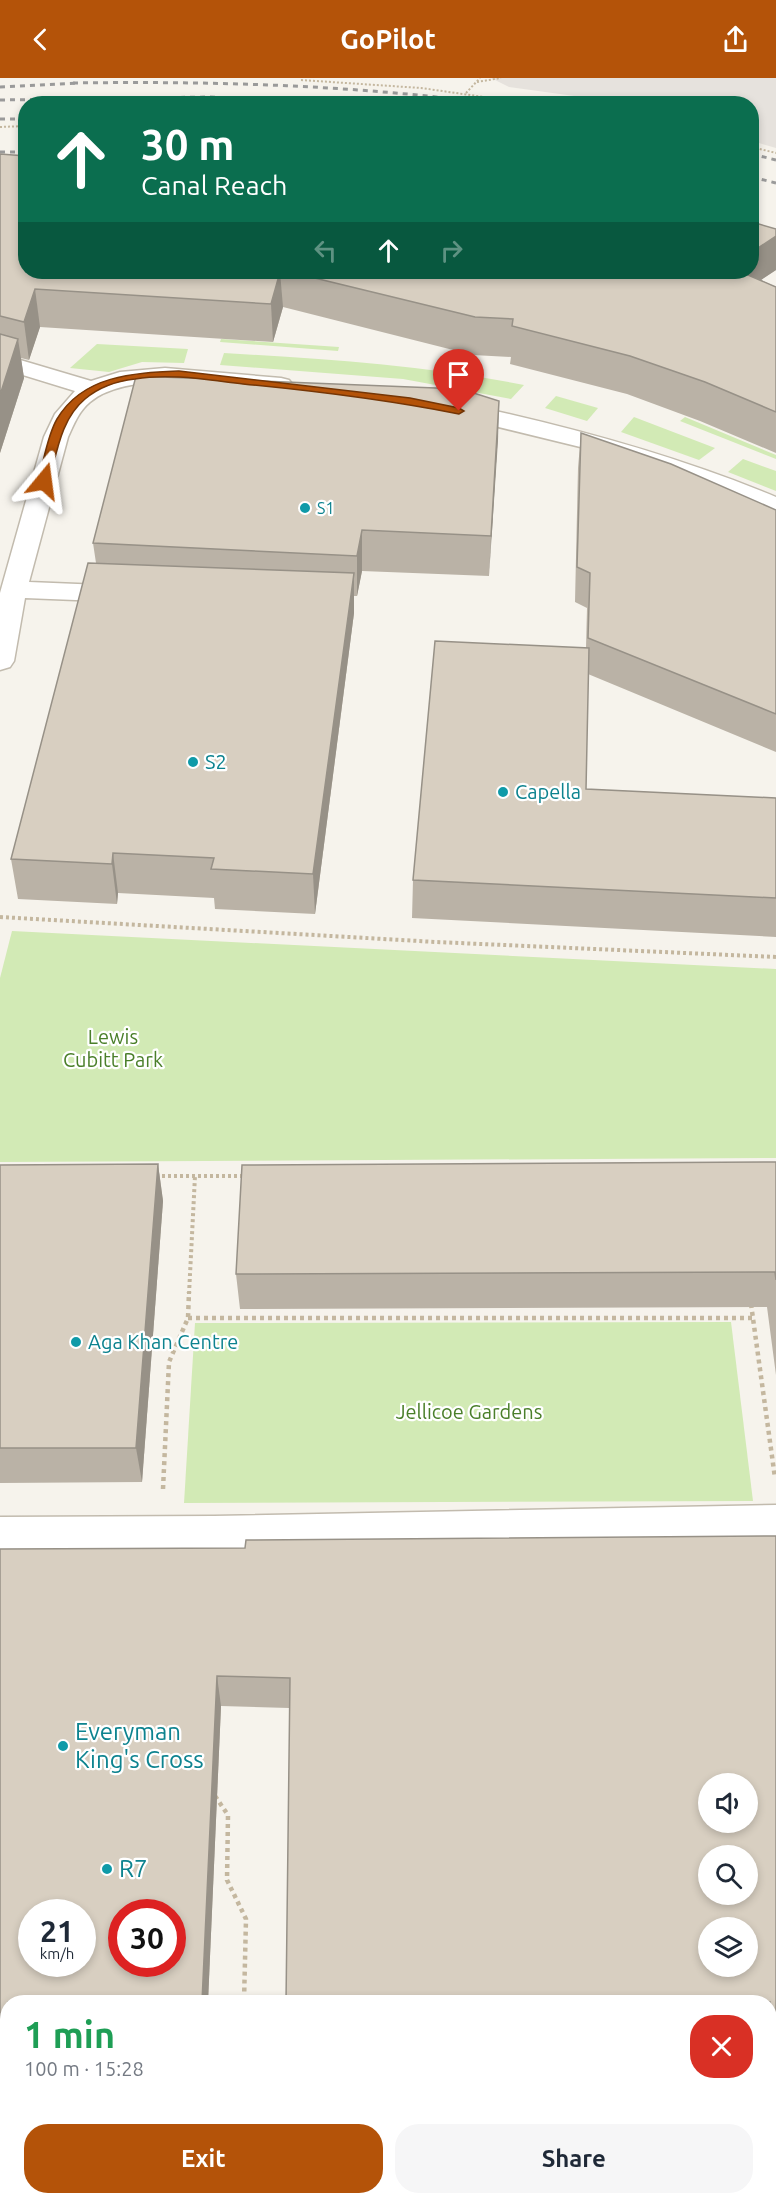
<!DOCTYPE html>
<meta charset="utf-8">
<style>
body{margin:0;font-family:Ubuntu,sans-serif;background:#f6f6f7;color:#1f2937;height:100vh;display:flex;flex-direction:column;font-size:22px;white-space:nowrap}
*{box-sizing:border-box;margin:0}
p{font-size:20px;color:#747a83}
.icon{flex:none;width:33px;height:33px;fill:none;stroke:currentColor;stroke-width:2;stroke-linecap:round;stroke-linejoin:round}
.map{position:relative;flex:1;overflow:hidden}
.sheet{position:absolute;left:0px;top:1917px;width:777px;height:210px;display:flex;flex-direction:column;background:#fff;border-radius:24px 24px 0 0;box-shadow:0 3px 9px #0003}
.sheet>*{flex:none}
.hud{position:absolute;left:18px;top:18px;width:741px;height:183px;border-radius:24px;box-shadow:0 3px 9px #0003;background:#0b6e4f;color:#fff;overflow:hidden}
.controls{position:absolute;left:698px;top:1695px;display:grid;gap:12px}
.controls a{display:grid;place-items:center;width:60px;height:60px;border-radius:50%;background:#fff;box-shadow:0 3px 9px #0003;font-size:30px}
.speed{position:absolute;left:18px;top:1821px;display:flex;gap:12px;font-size:30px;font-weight:700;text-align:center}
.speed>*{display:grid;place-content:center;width:78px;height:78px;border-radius:50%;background:#fff;box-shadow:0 3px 9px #0003;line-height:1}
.speed small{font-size:15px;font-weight:400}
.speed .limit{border:9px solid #d22;background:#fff;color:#111}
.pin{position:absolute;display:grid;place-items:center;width:51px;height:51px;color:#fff;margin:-62px -26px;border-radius:50% 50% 50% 0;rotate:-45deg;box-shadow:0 0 6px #0007}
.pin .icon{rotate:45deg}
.me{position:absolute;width:66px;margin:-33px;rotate:16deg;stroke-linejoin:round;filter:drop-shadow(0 0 4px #0008)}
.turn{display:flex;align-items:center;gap:21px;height:126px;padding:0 24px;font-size:27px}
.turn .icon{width:78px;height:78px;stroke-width:2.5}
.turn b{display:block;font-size:42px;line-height:51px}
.lanes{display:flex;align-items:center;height:57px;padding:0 24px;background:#0003;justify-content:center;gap:30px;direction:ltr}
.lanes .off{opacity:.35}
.round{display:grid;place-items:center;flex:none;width:63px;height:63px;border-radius:24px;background:#f6f6f7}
.headline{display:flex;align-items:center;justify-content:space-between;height:102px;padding:0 24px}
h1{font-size:36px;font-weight:700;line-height:45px;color:#1e9e55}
.cta{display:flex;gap:12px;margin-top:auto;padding:12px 24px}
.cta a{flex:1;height:69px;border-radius:24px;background:#b45309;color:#fff;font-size:24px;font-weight:700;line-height:69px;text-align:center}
.cta a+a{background:#f6f6f7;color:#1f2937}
header{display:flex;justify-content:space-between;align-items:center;height:78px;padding:0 24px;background:#b45309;color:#fff;font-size:27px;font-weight:700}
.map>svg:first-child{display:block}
.industrial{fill:#e6e2dd}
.green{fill:#d2eab5}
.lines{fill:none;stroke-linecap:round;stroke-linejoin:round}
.minor-casing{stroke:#c2bbae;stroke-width:3}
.path-far2{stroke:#c4b79f;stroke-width:2;stroke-dasharray:2 2;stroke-linecap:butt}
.path-far1{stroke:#c4b79f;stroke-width:4;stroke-dasharray:3 3;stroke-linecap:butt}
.path{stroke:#c4b79f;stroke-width:4.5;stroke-dasharray:4 4;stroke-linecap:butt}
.minor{fill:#fff;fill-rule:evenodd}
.rail{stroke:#9a9a9a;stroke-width:3;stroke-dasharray:5 5;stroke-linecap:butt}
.wall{fill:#bab2a6}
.shaded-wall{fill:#979187}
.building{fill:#d8cfc1;stroke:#979187;stroke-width:1.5;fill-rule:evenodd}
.route{fill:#b45309;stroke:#753606;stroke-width:1.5}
.culture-dot{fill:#0f9aa8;stroke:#fff;stroke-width:2}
.labels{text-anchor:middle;stroke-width:4.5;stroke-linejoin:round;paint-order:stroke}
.far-culture-label{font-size:16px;fill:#0d838f;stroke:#fff;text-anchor:start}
.culture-label{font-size:20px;fill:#0d838f;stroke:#fff;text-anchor:start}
.park-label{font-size:20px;fill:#4a7f2a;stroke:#fff}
.near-culture-label{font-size:24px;fill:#0d838f;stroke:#fff;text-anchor:start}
</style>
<header><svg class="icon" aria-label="back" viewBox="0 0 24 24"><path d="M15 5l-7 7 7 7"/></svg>GoPilot<svg class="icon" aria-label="share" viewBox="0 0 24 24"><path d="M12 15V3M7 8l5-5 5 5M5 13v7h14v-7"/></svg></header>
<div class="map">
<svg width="776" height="2127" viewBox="0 0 776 2127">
<rect width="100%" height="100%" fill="#f6f3ec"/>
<!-- industrial -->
<path class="industrial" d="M491,0H776V70L752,63V26L625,25L509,9Z"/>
<!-- green -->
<g class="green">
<path d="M221,261L339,269L338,273L220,264Z"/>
<path d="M97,266L188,271L184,285L142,284L109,294L70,290Z"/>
<path d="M224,275C325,281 425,287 524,307L511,321L403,301L220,287Z"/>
<path d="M556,318L598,330L587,343L545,330Z"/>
<path d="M634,339L715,370L699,382L621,354Z"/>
<path d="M685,339L776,377V381L680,343Z"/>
<path d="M743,381L776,393V413L728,394Z"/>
<path d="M12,853L776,891V1080L0,1084V900Z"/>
<path d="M731,1244L753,1423L184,1425L195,1245Z"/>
</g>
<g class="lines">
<!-- minor casing -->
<g class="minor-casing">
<g id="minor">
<path d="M0,276L91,303L120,294L165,290L281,300L289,302L293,307L289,312L281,314C230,308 132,290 90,324C79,333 74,346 68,359L29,504L126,508L135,510L139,516L135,522L126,524L25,520L14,583L10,589L0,592V515L44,359L55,336L75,313L0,290Z"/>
<path d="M454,324C564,347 672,376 776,419V436L689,402L609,376L445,336L442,331L445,326Z"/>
<path d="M776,1427V1461L214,1472L0,1473V1439L214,1438Z"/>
<path d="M776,2092V2127H752L749,2120H770V2093Z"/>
<path d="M0,2100H8V2120H467L464,2127H0Z"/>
</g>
</g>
<!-- path-far2 -->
<g class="path-far2">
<path d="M301,2L421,10L533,26"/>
<path d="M477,4L501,0"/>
<path d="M466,15L480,0"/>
<path d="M0,49L26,48"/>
<path d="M752,69L776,75"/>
</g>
<!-- path-far1 -->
<g class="path-far1">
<path d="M0,839L436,864L776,879"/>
<path d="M156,1098H244"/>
<path d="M189,1216L195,1098"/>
</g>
<!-- path -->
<g class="path">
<path d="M751,1226L775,1400"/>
<path d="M188,1240H753"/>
<path d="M163,1411L169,1284L188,1240L189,1214"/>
<path d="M215,1718L228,1737L227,1802L246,1841L244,1924"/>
</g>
<!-- minor -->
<use href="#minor" class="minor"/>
<!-- rail -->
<g class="rail">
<path d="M73,5C214,3 354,7 494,26"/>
<path d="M0,9L79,5"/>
<path d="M0,22L210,19L336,26"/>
<path d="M0,41H26"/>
<path d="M0,74H26"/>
<path d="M752,76L776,82"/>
<path d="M752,99L776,105"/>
</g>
</g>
<!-- wall -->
<g class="wall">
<path d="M0,76L26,194H752L776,151V192L761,202L776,209V375L700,343L627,316L510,286L511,279L473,277L283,229L273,264L40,249L29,282L21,280L24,300L0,375Z"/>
<path d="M499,323L489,498L362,493L357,518H354V535L315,836L215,831L214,820L118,815L117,826L18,821L11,781L96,485L93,465Z"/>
<path d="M581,355L776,432V674L588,596L586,711L776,720V859L412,840L413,802L586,570L587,530L575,524L578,390Z"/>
<path d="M776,1084V1297L767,1229L240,1231L236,1196Z"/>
<path d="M158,1086L163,1123L142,1404L0,1405V1087Z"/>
<path d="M776,1458V2046H770V1924L289,1630L221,1628L208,1924H8V2070H0V1471L245,1470Z"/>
</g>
<!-- shaded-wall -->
<g class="shaded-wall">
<path d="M776,158V192L743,214L746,194H752V174Z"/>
<path d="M280,194L283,229L273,264L271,226Z"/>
<path d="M35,211L40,249L29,282L24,244Z"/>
<path d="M18,261L24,300L0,375V317Z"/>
<path d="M499,323L498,363L489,498L491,458Z"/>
<path d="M362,452V493L357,518V478Z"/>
<path d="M354,495V535L315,836L313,796Z"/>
<path d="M113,775L118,815L117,826L112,786Z"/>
<path d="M158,1086L163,1123L142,1404L136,1370Z"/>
<path d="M217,1598L221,1628L208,1924H202Z"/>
</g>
<!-- building -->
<g class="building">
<path d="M0,76L26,78V194H280L271,226L35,211L24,244L0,238Z"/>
<path d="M752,144L776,151V158L752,174Z"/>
<path d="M290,194H741L776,209V334L705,304L630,278L512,248L513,241L475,239Z"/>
<path d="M0,256L18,261L0,317Z"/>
<path d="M136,298L461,311L499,323L491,458L362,452L357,478L93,465Z"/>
<path d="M581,355L671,386L776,432V636L588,560L590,495L577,489Z"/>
<path d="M88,485L354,495L313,796L211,791L214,780L113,775L112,786L11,781Z"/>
<path d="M435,563L589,570L586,711L776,720V820L413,802Z"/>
<path d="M776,1084V1202L775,1194L236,1196L242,1087Z"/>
<path d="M158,1086L136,1370H0V1087Z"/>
<path d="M776,1458V2024H770V1924H286L290,1600L217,1598L202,1924H8V2049H0V1471L245,1470L246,1462ZM708,1706H747V1744H708ZM708,1778H747V1816H708ZM32,1834H82V1886H32ZM122,1834H172V1886H122ZM708,1850H747V1888H708Z"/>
</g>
<!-- route -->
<path class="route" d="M179,293L410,320L459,330L464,333L459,336C388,322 316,313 243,306C208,302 170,295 135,301C117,303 98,310 85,321C61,341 57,374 49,403L40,405L38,403C44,383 47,358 57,341C83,297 134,295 179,293Z"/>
<!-- markers -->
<g class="culture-dot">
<circle cx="305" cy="430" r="6"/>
<circle cx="193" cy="684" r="6"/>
<circle cx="503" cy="714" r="6"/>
<circle cx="76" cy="1264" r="6"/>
<circle cx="63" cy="1668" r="6"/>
<circle cx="107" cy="1791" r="6"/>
</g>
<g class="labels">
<!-- far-culture labels -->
<g class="far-culture-label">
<text x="317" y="436">S1</text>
</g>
<!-- culture labels -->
<g class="culture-label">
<text x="205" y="691">S2</text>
<text x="515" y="721">Capella</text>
<text x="88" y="1271">Aga Khan Centre</text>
</g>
<!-- park labels -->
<g class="park-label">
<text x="113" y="966">Lewis<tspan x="113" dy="23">Cubitt Park</tspan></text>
<text x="469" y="1341">Jellicoe Gardens</text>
</g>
<!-- near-culture labels -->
<g class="near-culture-label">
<text x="75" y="1662">Everyman<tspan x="75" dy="28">King's Cross</tspan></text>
<text x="119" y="1799">R7</text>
</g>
</g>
</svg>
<div class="controls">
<a><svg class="icon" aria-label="sound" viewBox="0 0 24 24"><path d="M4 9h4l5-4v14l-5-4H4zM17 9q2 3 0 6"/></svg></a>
<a><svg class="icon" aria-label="search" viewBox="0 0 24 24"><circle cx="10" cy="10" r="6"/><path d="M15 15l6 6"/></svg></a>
<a><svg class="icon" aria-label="layers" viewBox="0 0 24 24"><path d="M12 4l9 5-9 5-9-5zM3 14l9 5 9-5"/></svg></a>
</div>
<div class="speed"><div>21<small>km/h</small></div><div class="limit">30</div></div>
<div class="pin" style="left:459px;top:333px;background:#d93025"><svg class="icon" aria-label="arrive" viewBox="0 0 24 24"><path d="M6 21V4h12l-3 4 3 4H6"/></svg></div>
<svg class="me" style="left:44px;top:403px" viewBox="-20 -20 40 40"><path d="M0-17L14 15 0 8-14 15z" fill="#b45309" stroke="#fff" stroke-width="4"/></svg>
<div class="hud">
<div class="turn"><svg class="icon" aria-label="ahead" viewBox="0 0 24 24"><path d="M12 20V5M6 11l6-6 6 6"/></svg><div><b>30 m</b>Canal Reach</div></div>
<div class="lanes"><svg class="icon off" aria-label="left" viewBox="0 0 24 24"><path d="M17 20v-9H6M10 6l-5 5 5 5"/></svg><svg class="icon" aria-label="ahead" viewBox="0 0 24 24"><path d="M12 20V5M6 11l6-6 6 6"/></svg><svg class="icon off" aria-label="right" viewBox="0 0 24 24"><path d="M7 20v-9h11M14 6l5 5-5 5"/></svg></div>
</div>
<section class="sheet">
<div class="headline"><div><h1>1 min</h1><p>100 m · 15:28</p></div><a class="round" style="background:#d93025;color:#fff"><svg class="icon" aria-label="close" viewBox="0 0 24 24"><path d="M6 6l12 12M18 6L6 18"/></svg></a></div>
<div class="cta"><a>Exit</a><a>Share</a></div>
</section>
</div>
